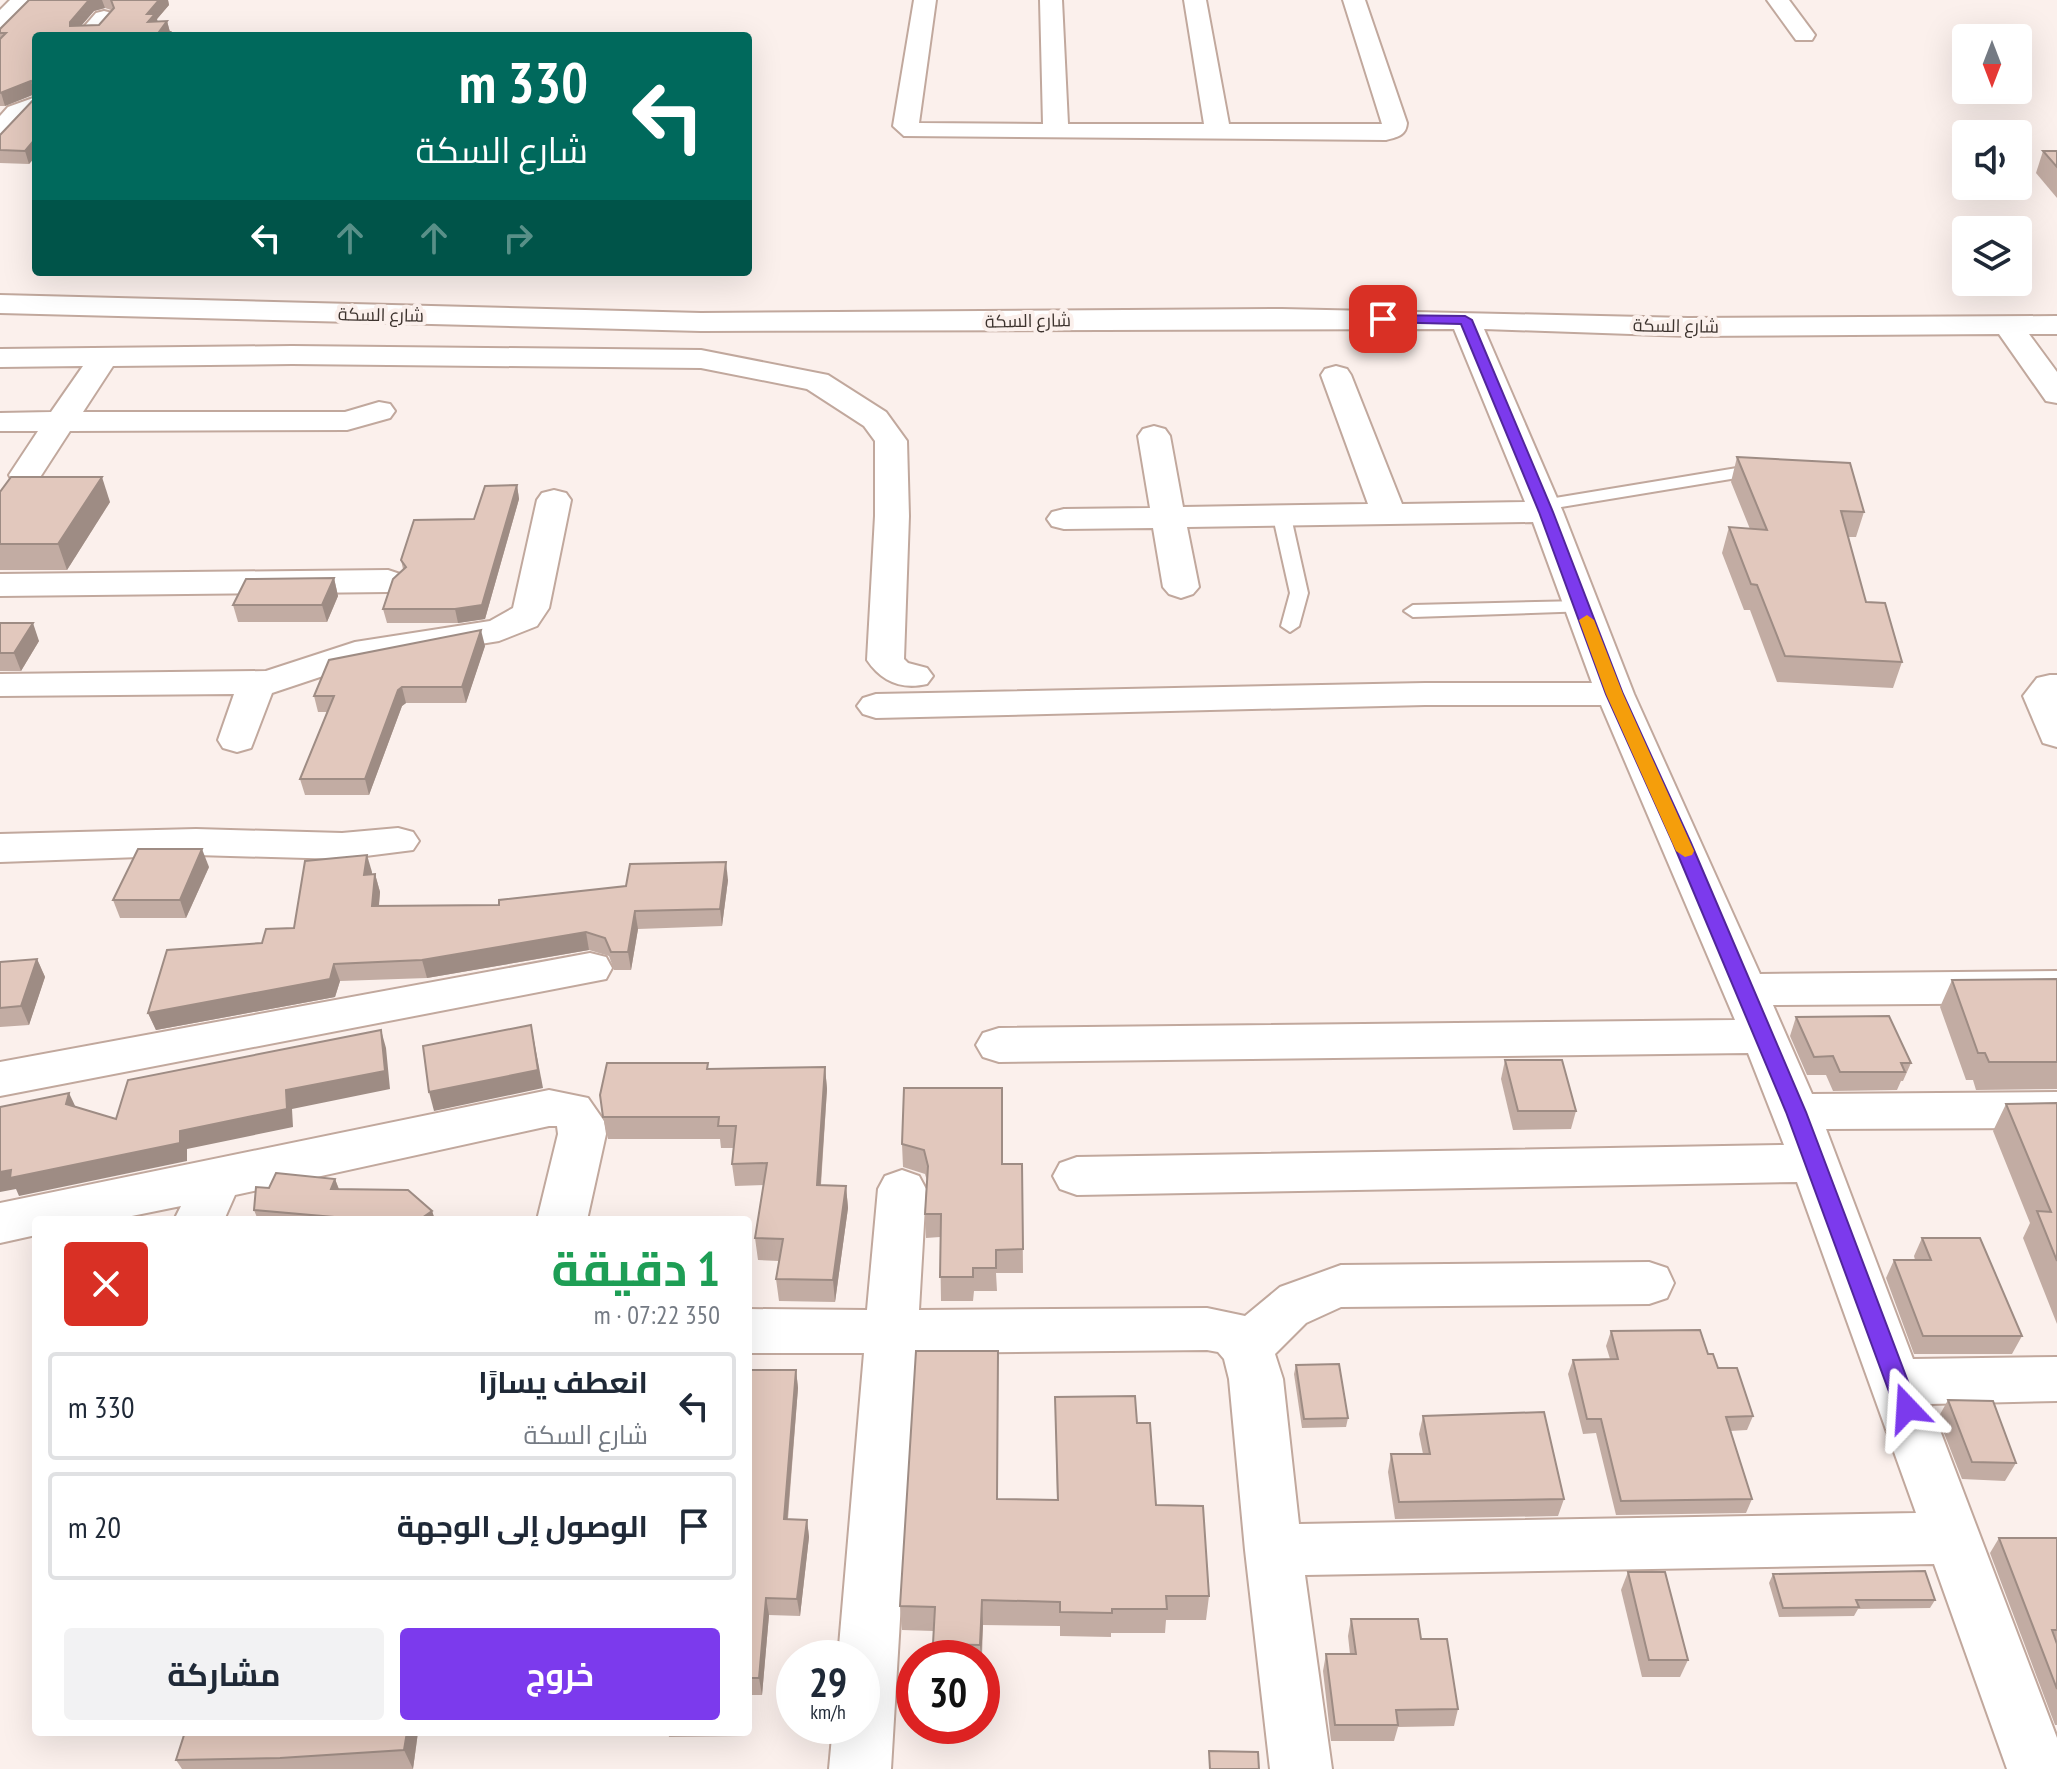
<!DOCTYPE html>
<html lang="ar">
<meta charset="utf-8">
<style>
body{margin:0;font-family:"PT Sans Narrow",Cairo,sans-serif;background:#f2f2f3;color:#1f2937;direction:rtl;height:100vh;display:flex;flex-direction:column;font-size:30px;white-space:nowrap}
*{box-sizing:border-box;margin:0}
p{font-size:26px;color:#747a83}
.icon{flex:none;width:44px;height:44px;fill:none;stroke:currentColor;stroke-width:2;stroke-linecap:round;stroke-linejoin:round}
.map{position:relative;flex:1;overflow:hidden;direction:ltr}
.side{position:absolute;left:32px;top:1216px;width:720px;height:520px;display:flex;flex-direction:column;background:#fff;border-radius:8px;box-shadow:0 8px 32px #0002;direction:rtl}
.side>*{flex:none}
.guide{position:absolute;left:32px;top:32px;width:720px;height:244px;border-radius:8px;box-shadow:0 8px 32px #0002;direction:rtl;background:#00695c;color:#fff;overflow:hidden}
.needle{width:52px;rotate:180deg}
.controls{position:absolute;left:1952px;top:24px;display:grid;gap:16px}
.controls a{display:grid;place-items:center;width:80px;height:80px;border-radius:8px;background:#fff;box-shadow:0 8px 32px #0002;font-size:40px}
.speed{position:absolute;left:776px;top:1640px;display:flex;gap:16px;font-size:40px;font-weight:700;text-align:center}
.speed>*{display:grid;place-content:center;width:104px;height:104px;border-radius:50%;background:#fff;box-shadow:0 8px 32px #0002;line-height:1}
.speed small{font-size:20px;font-weight:400}
.speed .limit{border:12px solid #d22;background:#fff;color:#111}
.pin{position:absolute;display:grid;place-items:center;width:68px;height:68px;color:#fff;margin:-34px;border-radius:16px;box-shadow:0 4px 12px #0006}
.me{position:absolute;width:88px;margin:-44px;rotate:340deg;stroke-linejoin:round;filter:drop-shadow(0 0 6px #0008)}
.turn{display:flex;align-items:center;gap:28px;height:168px;padding:0 32px;font-size:36px}
.turn .icon{width:104px;height:104px;stroke-width:2.5}
.turn b{display:block;font-size:56px;line-height:68px}
.lanes{display:flex;align-items:center;height:76px;padding:0 32px;background:#0003;justify-content:center;gap:40px;direction:ltr}
.lanes .off{opacity:.35}
.round{display:grid;place-items:center;flex:none;width:84px;height:84px;border-radius:8px;background:#f2f2f3}
.overview{display:flex;align-items:center;justify-content:space-between;height:136px;padding:0 32px}
h1{font-size:48px;font-weight:700;line-height:60px;color:#1e9e55}
.cta{display:flex;gap:16px;margin-top:auto;padding:16px 32px}
.cta a{flex:1;height:92px;border-radius:8px;background:#7c3aed;color:#fff;font-size:32px;font-weight:700;line-height:92px;text-align:center}
.cta a+a{background:#f2f2f3;color:#1f2937}
ul{padding:0;list-style:none}
li{display:flex;align-items:center;gap:24px;height:108px;margin:0 16px 12px;padding:0 16px;border:4px solid #e0e1e3;border-radius:8px}
li div{flex:1}
li b{display:block;font-size:30px}
li em{font-style:normal}
.map>svg:first-child{display:block}
.lines{fill:none;stroke-linecap:round;stroke-linejoin:round}
.lane-casing{stroke:#c1a89d;stroke-width:4}
.street-casing{stroke:#c1a89d;stroke-width:4}
.lane{fill:#fff;fill-rule:evenodd}
.street{fill:#fff;fill-rule:evenodd}
.wall{fill:#c2aca3;fill-rule:evenodd}
.shaded-wall{fill:#9e8c84}
.building{fill:#e2c8bd;stroke:#9e8c84;stroke-width:2}
.route{fill:#7c3aed;stroke:#51269a;stroke-width:2}
.slow{fill:#f59e0b}
.labels{text-anchor:middle;stroke-width:8;stroke-linejoin:round;paint-order:stroke}
.far-street-label{font-size:18px;fill:#3d332e;stroke:#fbf0ec}
</style>
<div class="map">
<svg width="2057" height="1769" viewBox="0 0 2057 1769">
<rect width="100%" height="100%" fill="#fbf0ec"/>
<g class="lines">
<!-- lane casing -->
<g class="lane-casing">
<g id="lane">
<path d="M1749,466L1755,467L1758,471L1755,475L1543,510L1534,505L1543,500Z"/>
<path d="M1282,512L1291,517L1308,593L1299,626L1290,632L1281,626L1290,593L1273,517Z"/>
<path d="M1582,601L1589,603L1591,607L1589,611L1413,617L1404,611L1413,605Z"/>
</g>
</g>
<!-- street casing -->
<g class="street-casing">
<g id="street">
<path d="M10,0H34L8,28L0,30V10Z"/>
<path d="M914,0H936L919,123L1043,124L1040,0H1062L1068,124H1204L1184,0H1206L1229,124H1382L1343,0H1365L1407,123C1406,136 1397,137 1386,140L904,136L893,126Z"/>
<path d="M1767,0H1789L1815,35L1812,40H1796Z"/>
<path d="M104,11L112,13L115,18L100,36H76L96,13Z"/>
<path d="M36,97V113C21,119 15,136 0,140V116L8,107Z"/>
<path d="M0,295L701,313L1282,309L1688,318L2057,316V334H2029L2057,372V403L2046,401L1999,334L1688,336L1484,329L1563,512L1634,694L1760,974L2057,971V1003L1773,1005L1812,1094L2057,1092V1128L1826,1129L1913,1359L2057,1357V1401L1930,1404L2057,1738V1769H2007L1934,1564L1305,1575L1332,1769H1270L1245,1550L1229,1379L1224,1359L1218,1352L1207,1350L916,1353L891,1769H829L833,1726H862V1658H838L864,1353H748V1309L867,1310L878,1189L885,1176L902,1170L919,1176L926,1189L919,1310L1207,1308L1245,1316L1280,1287L1341,1265L1649,1262L1667,1268L1674,1283L1667,1298L1649,1304L1341,1307L1306,1323L1275,1354L1283,1379L1299,1524L1916,1513L1797,1182L1077,1195L1060,1189L1053,1176L1060,1163L1077,1157L1784,1145L1748,1053L999,1062L983,1057L976,1045L983,1033L999,1028L1735,1020L1601,705H1425L876,718L863,714L857,706L863,698L876,694L1425,683H1592L1533,522L1187,527L1199,587L1193,594L1181,598L1169,594L1163,587L1153,528L1064,529L1052,526L1047,519L1052,512L1064,509L1150,508L1138,436L1143,429L1154,426L1165,429L1170,436L1183,507L1368,504L1321,375L1325,369L1336,366L1347,369L1351,375L1402,504L1525,502L1454,329L701,331L0,313Z"/>
<path d="M292,346L701,350L828,375L886,412L907,441L909,516L904,659L908,663L927,668L933,676L927,684C901,690 881,681 867,660L875,516V441L864,426L807,389L701,368L292,364L113,366L83,412H345L379,402L390,404L395,411L390,418L347,430L70,431L37,482L25,485L13,482L9,475L38,431H0V413L51,412L83,366L0,367V349Z"/>
<path d="M554,490L566,493L571,500L549,608L537,626L499,641L362,663L272,693L251,748L237,752L223,748L218,740L234,694L0,696V674L266,671L355,642L490,621L513,608L537,500L542,493Z"/>
<path d="M388,570L400,574L406,581L400,588L388,592L0,596V574Z"/>
<path d="M2050,675H2057V747L2043,743L2023,696L2037,678Z"/>
<path d="M398,828L413,832L419,841L413,850L342,859L196,855L0,862V834L196,829L342,833Z"/>
<path d="M590,953L606,957L612,968L606,979L0,1096V1062Z"/>
<path d="M549,1090L588,1098L604,1121L606,1134L587,1220H537L558,1134L557,1126H549L235,1195L224,1220H174L181,1206L112,1220H36V1235L0,1243V1203Z"/>
</g>
</g>
<!-- lane -->
<use href="#lane" class="lane"/>
<!-- street -->
<use href="#street" class="street"/>
</g>
<!-- wall -->
<g class="wall">
<path d="M29,0H168L169,5L157,19V21H167L171,36H36V96L35,94L5,106H0V29ZM105,8L111,10L99,25L81,26L94,11Z"/>
<path d="M36,97V156L29,164L0,163V135Z"/>
<path d="M2043,151H2057V198L2036,173Z"/>
<path d="M1737,457L1864,512L1856,537H1848L1866,602L1902,662L1893,688L1777,682L1750,610H1744L1722,553L1729,527L1750,529L1731,482Z"/>
<path d="M517,485L519,499L485,619L458,623H387L383,609L403,569L401,560L474,519Z"/>
<path d="M0,492L110,502L67,570H0Z"/>
<path d="M334,578L338,596L327,622H238L233,605Z"/>
<path d="M0,623L39,641L21,671H0Z"/>
<path d="M485,646L466,703H406L402,706L369,795H305L300,779L327,712H318L314,696Z"/>
<path d="M209,867L186,918H120L113,900Z"/>
<path d="M372,872V875L375,874L380,892L379,906L499,905L728,880L722,926L638,929L631,970H614L609,956L589,950L427,978L340,981L335,997L156,1030L148,1013L262,943L294,928Z"/>
<path d="M37,959L45,977L29,1025L0,1027V963Z"/>
<path d="M2057,979V1089L1976,1090L1973,1080H1966L1940,1007L1952,980Z"/>
<path d="M1796,1017L1911,1063L1903,1081H1901L1897,1090L1833,1091L1826,1075H1807L1790,1036Z"/>
<path d="M1505,1060L1576,1111L1571,1129L1513,1130L1501,1079Z"/>
<path d="M825,1067L827,1089L821,1185L846,1186L848,1208L835,1302L779,1301L776,1279L779,1261L758,1260L755,1238L764,1185L735,1186L732,1164L733,1148H721L720,1139H608L603,1117L709,1069Z"/>
<path d="M2057,1103V1324L2023,1238L2030,1223L1993,1131L2006,1104Z"/>
<path d="M902,1144L1002,1164H1022L1023,1273H996L997,1291H974L973,1301H941L940,1237L926,1238L925,1214L927,1181L925,1174L903,1167Z"/>
<path d="M335,1179L339,1189L432,1211L435,1220H258L254,1210L269,1188Z"/>
<path d="M1922,1238L2022,1336L2012,1354H1914L1886,1278L1894,1260H1915L1914,1256Z"/>
<path d="M1611,1331L1708,1354L1753,1416L1747,1430L1730,1431L1752,1499L1746,1513L1616,1515L1596,1433L1583,1434L1568,1374L1573,1360L1610,1359L1606,1346Z"/>
<path d="M998,1351V1499L1057,1500L1055,1397L1137,1423L1156,1505L1209,1596L1206,1620H1166L1165,1633H1111V1637L1060,1636V1626L983,1625L982,1658H934V1631L902,1630L900,1606Z"/>
<path d="M1296,1365L1348,1418L1346,1427L1302,1428L1294,1374Z"/>
<path d="M748,1370H796L798,1388L788,1519L807,1520L809,1537L800,1616L769,1615L762,1695H748Z"/>
<path d="M1948,1400L2016,1463L2005,1481L1962,1479L1938,1418Z"/>
<path d="M1423,1416L1564,1499L1558,1516L1395,1519L1388,1472L1391,1454H1423L1419,1434Z"/>
<path d="M1999,1538H2057V1725H2055L1990,1553Z"/>
<path d="M1628,1572L1688,1660L1680,1677H1642L1621,1590Z"/>
<path d="M1773,1574L1935,1600L1930,1608L1858,1609L1854,1616L1779,1617L1769,1583Z"/>
<path d="M1351,1619L1421,1639L1458,1709L1454,1726L1398,1727L1394,1741H1331L1323,1671L1326,1654H1350L1348,1636Z"/>
<path d="M185,1732H418L413,1769H182L176,1760Z"/>
<path d="M668,1732H744V1736L669,1737Z"/>
</g>
<!-- shaded-wall -->
<g class="shaded-wall">
<path d="M89,0H102L105,8L94,11L74,34L70,26V22Z"/>
<path d="M159,0H168L169,5L157,19L159,26L149,21L147,14Z"/>
<path d="M167,21L171,36H160L159,32Z"/>
<path d="M31,81L35,94L5,106L1,93Z"/>
<path d="M36,138V156L29,164L25,151Z"/>
<path d="M102,477L110,502L67,570L58,544Z"/>
<path d="M517,485L519,499L485,619L458,623L455,609Z"/>
<path d="M334,578L338,596L327,622L322,605Z"/>
<path d="M33,623L39,641L21,671L14,653Z"/>
<path d="M481,630L485,646L466,703L462,687Z"/>
<path d="M402,687L406,703L402,706L369,795L365,779L398,690Z"/>
<path d="M202,849L209,867L186,918L180,900Z"/>
<path d="M367,855L372,872L369,893L364,875Z"/>
<path d="M726,862L728,880L722,926L720,909Z"/>
<path d="M375,874L380,892L377,924L372,906Z"/>
<path d="M635,911L638,929L631,970L628,952Z"/>
<path d="M586,932L589,950L427,978L422,960Z"/>
<path d="M37,959L45,977L29,1025L21,1006Z"/>
<path d="M334,964L340,981L335,997L156,1030L148,1013Z"/>
<path d="M531,1025L543,1088L434,1111L429,1092Z"/>
<path d="M381,1030L386,1048L390,1089L292,1109L293,1127L187,1149V1161L19,1196L16,1189L0,1192V1172L180,1131L286,1090Z"/>
<path d="M825,1067L827,1089L819,1207L817,1185Z"/>
<path d="M69,1093L78,1112L66,1104Z"/>
<path d="M335,1179L343,1201L331,1189Z"/>
<path d="M846,1186L848,1208L835,1302L833,1280Z"/>
<path d="M432,1211L435,1220H419Z"/>
<path d="M796,1370L798,1388L786,1536L784,1519Z"/>
<path d="M807,1520L809,1537L800,1616L797,1599Z"/>
<path d="M766,1598L769,1615L762,1695L759,1678Z"/>
<path d="M982,1600L983,1625L981,1658L980,1645Z"/>
<path d="M407,1732H418L413,1769L404,1750Z"/>
</g>
<!-- building -->
<g class="building">
<path d="M29,0H89L70,22V26L99,25L114,8L111,0H159L147,14H155L148,22L167,21L159,32H170L167,36H36V93H35V84L31,81L0,93V39L6,33H0V29Z"/>
<path d="M36,97V138L25,151L0,150V135Z"/>
<path d="M2043,151H2057V167Z"/>
<path d="M1737,457L1850,463L1864,512L1841,511L1866,602L1885,603L1902,662L1785,656L1757,585L1751,584L1729,527L1767,530Z"/>
<path d="M11,477H102L58,544H0V492Z"/>
<path d="M517,485L482,605L455,609H383L393,579L406,567L401,560L414,520L474,519L485,486Z"/>
<path d="M334,578L322,605H233L246,579Z"/>
<path d="M0,623H33L14,653H0Z"/>
<path d="M481,630L462,687H402L398,690L365,779H300L334,696H314L329,660Z"/>
<path d="M138,849H202L180,900H113Z"/>
<path d="M367,855L364,875L375,874L372,906L499,905V900L626,886L630,864L726,862L720,909L635,911L628,952H611L605,938L586,932L422,960L334,964L330,979L148,1013L167,950L262,943L266,929L294,928L305,861Z"/>
<path d="M37,959L21,1006L0,1008V962Z"/>
<path d="M2057,979V1062H1989L1985,1053H1978L1952,980Z"/>
<path d="M1889,1016L1911,1063H1901L1905,1072H1840L1833,1056L1814,1057L1796,1017Z"/>
<path d="M531,1025L538,1070L429,1092L423,1046Z"/>
<path d="M381,1030L385,1071L286,1090L287,1109L180,1131V1143L10,1178L11,1170L0,1172V1107L69,1093L66,1104L116,1119L128,1080Z"/>
<path d="M1505,1060H1562L1576,1111H1518Z"/>
<path d="M607,1063H708L707,1069L825,1067L817,1185L846,1186L833,1280L776,1279L783,1239L755,1238L767,1163L732,1164L736,1126H718L719,1117H603L600,1095Z"/>
<path d="M904,1088H1002V1164H1022L1023,1249L996,1250V1268H973V1277H940L941,1214H925L928,1166L924,1150L902,1144Z"/>
<path d="M2057,1103V1261L2037,1211L2051,1212L2006,1104Z"/>
<path d="M276,1173L335,1179L331,1189L408,1190L432,1211L419,1220H332L333,1217L254,1210L256,1187L269,1188Z"/>
<path d="M590,1217H651L650,1220H590Z"/>
<path d="M1922,1238H1980L2022,1336H1923L1894,1260H1931Z"/>
<path d="M1700,1330L1708,1354H1713L1718,1368H1737L1753,1416L1726,1417L1752,1499L1621,1501L1601,1419H1587L1573,1360L1618,1359L1611,1331Z"/>
<path d="M916,1351H998L997,1499L1058,1500L1055,1397L1135,1396L1137,1423H1150L1156,1505L1203,1506L1209,1596H1166L1167,1609H1112V1613L1060,1612V1602L982,1600L980,1645L933,1644L935,1607L900,1606Z"/>
<path d="M1339,1364L1348,1418L1304,1419L1296,1365Z"/>
<path d="M748,1370H796L784,1519L807,1520L797,1599L766,1598L759,1678H748Z"/>
<path d="M1948,1400L1993,1401L2016,1463L1972,1462Z"/>
<path d="M1544,1412L1564,1499L1399,1502L1391,1454H1430L1423,1416Z"/>
<path d="M1999,1538H2057V1630H2052L2057,1644V1689Z"/>
<path d="M1925,1571L1935,1600H1856L1859,1607L1783,1608L1773,1574Z"/>
<path d="M1628,1572H1665L1688,1660H1649Z"/>
<path d="M1351,1619H1418L1421,1639H1447L1458,1709L1396,1710L1398,1725H1335L1326,1654H1356Z"/>
<path d="M185,1732H407L404,1750L280,1758L176,1760Z"/>
<path d="M1209,1751L1258,1752L1259,1769H1210Z"/>
</g>
<!-- route -->
<path class="route" d="M1383,315L1465,316L1472,320L1553,512L1623,694L1691,843L1806,1112L1918,1408L1915,1415L1907,1418L1898,1415L1895,1408L1786,1112L1673,843L1606,694L1539,512L1461,324L1379,322L1377,319Z"/>
<!-- slow -->
<path class="slow" d="M1587,615L1594,620L1623,694L1694,851L1692,855L1685,857L1676,851L1606,694L1579,620Z"/>
<g class="labels">
<!-- far-street labels -->
<g class="far-street-label">
<text transform="translate(381 315) rotate(1)" y="6">شارع السكة</text>
<text transform="translate(1028 321) rotate(-1)" y="6">شارع السكة</text>
<text transform="translate(1676 326) rotate(1)" y="6">شارع السكة</text>
</g>
</g>
</svg>
<div class="controls">
<a><svg class="needle" viewBox="-14 -14 28 28"><path d="M0-13l5 13h-10z" fill="#e53935"/><path d="M0 13l5-13h-10z" fill="#747a83"/></svg></a>
<a><svg class="icon" aria-label="sound" viewBox="0 0 24 24"><path d="M4 9h4l5-4v14l-5-4H4zM17 9q2 3 0 6"/></svg></a>
<a><svg class="icon" aria-label="layers" viewBox="0 0 24 24"><path d="M12 4l9 5-9 5-9-5zM3 14l9 5 9-5"/></svg></a>
</div>
<div class="speed"><div>29<small>km/h</small></div><div class="limit">30</div></div>
<div class="pin" style="left:1383px;top:319px;background:#d93025"><svg class="icon" aria-label="arrive" viewBox="0 0 24 24"><path d="M6 21V4h12l-3 4 3 4H6"/></svg></div>
<svg class="me" style="left:1907px;top:1408px" viewBox="-20 -20 40 40"><path d="M0-17L14 15 0 8-14 15z" fill="#7c3aed" stroke="#fff" stroke-width="4"/></svg>
<div class="guide">
<div class="turn"><svg class="icon" aria-label="left" viewBox="0 0 24 24"><path d="M17 20v-9H6M10 6l-5 5 5 5"/></svg><div><b>330 m</b>شارع السكة</div></div>
<div class="lanes"><svg class="icon" aria-label="left" viewBox="0 0 24 24"><path d="M17 20v-9H6M10 6l-5 5 5 5"/></svg><svg class="icon off" aria-label="ahead" viewBox="0 0 24 24"><path d="M12 20V5M6 11l6-6 6 6"/></svg><svg class="icon off" aria-label="ahead" viewBox="0 0 24 24"><path d="M12 20V5M6 11l6-6 6 6"/></svg><svg class="icon off" aria-label="right" viewBox="0 0 24 24"><path d="M7 20v-9h11M14 6l5 5-5 5"/></svg></div>
</div>
<section class="side">
<div class="overview"><div><h1>1 دقيقة</h1><p>350 m · 07:22</p></div><a class="round" style="background:#d93025;color:#fff"><svg class="icon" aria-label="close" viewBox="0 0 24 24"><path d="M6 6l12 12M18 6L6 18"/></svg></a></div>
<ul>
<li><svg class="icon" aria-label="left" viewBox="0 0 24 24"><path d="M17 20v-9H6M10 6l-5 5 5 5"/></svg><div><b>انعطف يسارًا</b><p>شارع السكة</p></div><em>330 m</em></li>
<li><svg class="icon" aria-label="arrive" viewBox="0 0 24 24"><path d="M6 21V4h12l-3 4 3 4H6"/></svg><div><b>الوصول إلى الوجهة</b></div><em>20 m</em></li>
</ul>
<div class="cta"><a>خروج</a><a>مشاركة</a></div>
</section>
</div>
